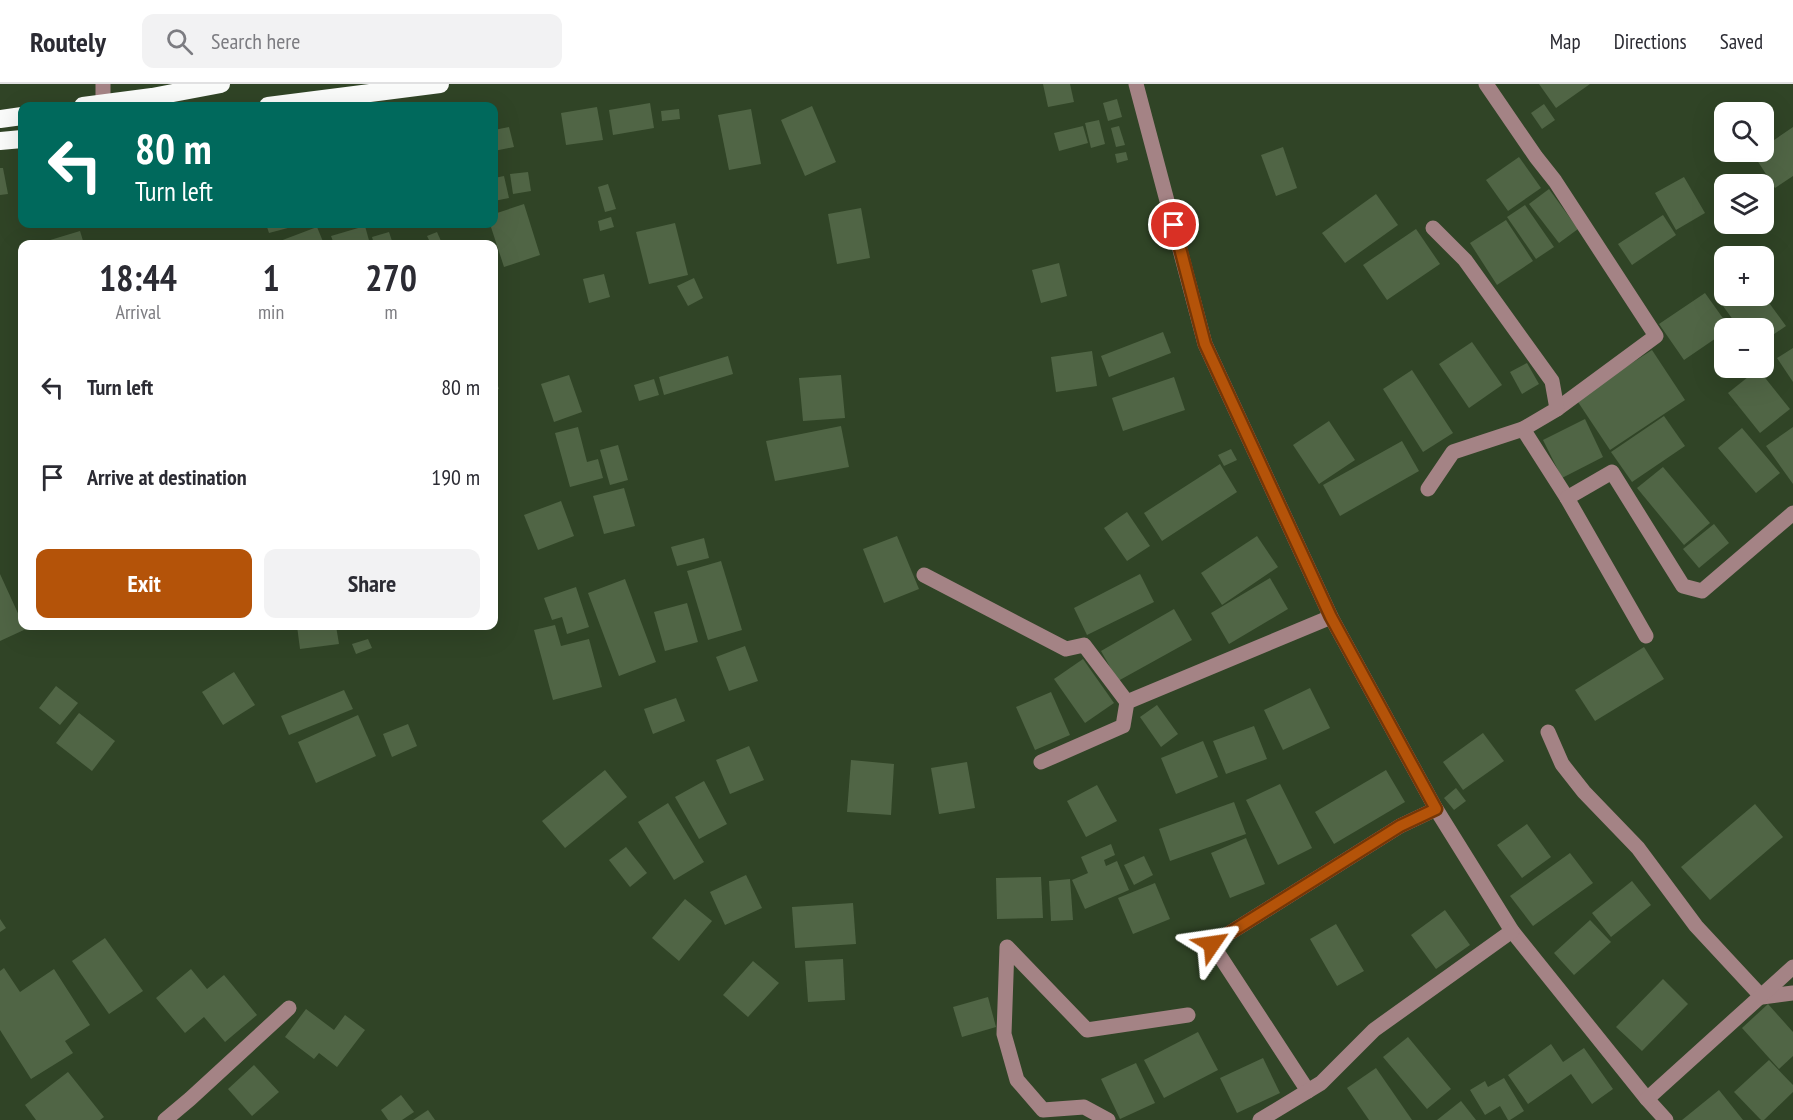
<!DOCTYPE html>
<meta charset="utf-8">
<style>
body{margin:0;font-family:"PT Sans Narrow",sans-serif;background:#f2f2f3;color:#2b2b33;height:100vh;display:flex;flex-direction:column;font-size:22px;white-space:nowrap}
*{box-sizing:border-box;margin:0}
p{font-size:20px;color:#7c7c81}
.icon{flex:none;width:33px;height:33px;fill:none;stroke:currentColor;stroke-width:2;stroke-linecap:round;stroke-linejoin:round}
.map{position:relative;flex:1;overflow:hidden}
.details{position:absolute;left:18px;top:156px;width:480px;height:390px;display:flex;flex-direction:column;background:#fff;border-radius:12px;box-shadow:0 6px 24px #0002}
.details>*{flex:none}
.banner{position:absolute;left:18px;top:18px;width:480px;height:126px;border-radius:12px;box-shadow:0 6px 24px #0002;background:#00695c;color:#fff;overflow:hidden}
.fabs{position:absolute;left:1714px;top:18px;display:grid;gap:12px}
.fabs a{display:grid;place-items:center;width:60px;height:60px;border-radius:12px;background:#fff;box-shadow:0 6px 24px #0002;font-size:30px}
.pin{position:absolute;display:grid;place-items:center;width:51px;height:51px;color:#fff;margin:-26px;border:3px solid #fff;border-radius:50%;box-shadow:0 2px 6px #0007}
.me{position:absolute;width:66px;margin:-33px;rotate:58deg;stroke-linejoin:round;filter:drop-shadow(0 0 4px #0008)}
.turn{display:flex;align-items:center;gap:21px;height:126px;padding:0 18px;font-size:27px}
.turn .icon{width:78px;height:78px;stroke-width:2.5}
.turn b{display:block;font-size:42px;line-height:51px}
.eta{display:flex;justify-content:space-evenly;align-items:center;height:102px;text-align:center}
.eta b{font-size:36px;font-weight:700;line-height:42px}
.button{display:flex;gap:12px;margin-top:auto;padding:12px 18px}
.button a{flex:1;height:69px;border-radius:12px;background:#b45309;color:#fff;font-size:24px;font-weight:700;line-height:69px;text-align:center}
.button a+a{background:#f2f2f3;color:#2b2b33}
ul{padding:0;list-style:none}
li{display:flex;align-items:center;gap:18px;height:90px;padding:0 18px}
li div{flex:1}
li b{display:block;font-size:22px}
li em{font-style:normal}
header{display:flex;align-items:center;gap:36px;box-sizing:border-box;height:84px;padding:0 30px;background:#fff;border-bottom:2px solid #e1e1e2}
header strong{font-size:28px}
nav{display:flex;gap:33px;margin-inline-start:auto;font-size:21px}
.search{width:420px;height:54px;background:#f2f2f3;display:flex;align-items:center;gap:15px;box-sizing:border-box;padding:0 21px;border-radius:12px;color:#7c7c81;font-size:22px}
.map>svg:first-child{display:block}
.building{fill:#506545}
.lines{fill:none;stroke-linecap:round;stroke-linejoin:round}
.minor{stroke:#a48385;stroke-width:15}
.highway{stroke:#fafbfa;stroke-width:18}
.route-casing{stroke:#753606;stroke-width:15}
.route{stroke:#b45309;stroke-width:10}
</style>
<header>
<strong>Routely</strong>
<div class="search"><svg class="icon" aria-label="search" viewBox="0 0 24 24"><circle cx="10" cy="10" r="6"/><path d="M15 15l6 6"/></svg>Search here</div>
<nav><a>Map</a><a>Directions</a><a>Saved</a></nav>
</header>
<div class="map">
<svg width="1793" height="1036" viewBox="0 0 1793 1036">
<rect width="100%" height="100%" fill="#304426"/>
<!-- building -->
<g class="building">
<path d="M1043,0H1070L1074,18L1048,23Z"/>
<path d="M1539,0H1590L1556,24Z"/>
<path d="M1117,15L1122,33L1108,37L1103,19Z"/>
<path d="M650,19L654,44L613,51L609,26Z"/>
<path d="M1544,20L1555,36L1542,45L1531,29Z"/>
<path d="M812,22L836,78L805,92L781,36Z"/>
<path d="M597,23L603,56L566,61L561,29Z"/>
<path d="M679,25L680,35L662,37L661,27Z"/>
<path d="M751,25L761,80L729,86L718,31Z"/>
<path d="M1099,36L1105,60L1091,64L1085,39Z"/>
<path d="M1083,42L1088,59L1059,67L1054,49Z"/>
<path d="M1119,42L1125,61L1116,63L1111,44Z"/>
<path d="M509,43L514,63L494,67V46Z"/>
<path d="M1793,43V92L1775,104L1753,70L1757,68H1764V63Z"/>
<path d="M1283,63L1297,104L1276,112L1261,71Z"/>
<path d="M1126,68L1128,76L1117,79L1115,70Z"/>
<path d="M1519,73L1541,104L1508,127L1486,96Z"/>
<path d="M0,84H3L8,110L0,111Z"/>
<path d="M528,88L531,107L513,110L510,90Z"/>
<path d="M504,92L509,114L494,117V94Z"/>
<path d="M1684,93L1705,129L1676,146L1655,109Z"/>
<path d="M608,100L616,125L605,128L598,103Z"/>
<path d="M1549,105L1578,145L1559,159L1529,120Z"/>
<path d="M1376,110L1398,141L1345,179L1322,149Z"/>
<path d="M524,120L540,171L504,183L490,140H494V130Z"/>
<path d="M1525,121L1554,163L1536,175L1507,133Z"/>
<path d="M861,124L870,174L837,180L828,130Z"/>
<path d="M1663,131L1676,151L1632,181L1618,160Z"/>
<path d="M611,133L614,143L600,147L598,137Z"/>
<path d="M1506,136L1533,177L1497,201L1470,159Z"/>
<path d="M675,139L688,191L649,200L636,148Z"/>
<path d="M266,140H303L269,149Z"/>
<path d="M365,142L370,160H334L331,152Z"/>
<path d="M317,143L324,160H281L280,157Z"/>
<path d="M1416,145L1440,180L1387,216L1363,181Z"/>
<path d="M80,147L84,160H37Z"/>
<path d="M389,148L393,160H374L372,153Z"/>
<path d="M437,148L441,157L431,160L427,152Z"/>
<path d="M1059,179L1067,212L1041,219L1032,186Z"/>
<path d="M604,190L610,213L589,219L583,195Z"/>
<path d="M694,194L703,214L688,222L677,202Z"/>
<path d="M1705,209L1730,244H1725V248L1684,276L1659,240Z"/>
<path d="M1737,212H1764L1786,242L1764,257V244H1739L1723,222Z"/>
<path d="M1163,248L1171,269L1109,293L1101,272Z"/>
<path d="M1472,258L1502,301L1469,324L1439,280Z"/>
<path d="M1793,264V298L1777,274Z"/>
<path d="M1652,266L1685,316L1610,366L1576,315Z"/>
<path d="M1092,267L1097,302L1056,308L1051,273Z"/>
<path d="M728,272L733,290L664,311L659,293Z"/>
<path d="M1527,279L1539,300L1522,310L1510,288Z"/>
<path d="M1758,285L1790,325L1760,349L1728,309Z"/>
<path d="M1412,286L1453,349L1423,368L1383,305Z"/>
<path d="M494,290L499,305L494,307Z"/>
<path d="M569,291L582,328L554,338L541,300Z"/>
<path d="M841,291L845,334L803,337L799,294Z"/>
<path d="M1174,293L1185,326L1123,347L1112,314Z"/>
<path d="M654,295L659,311L639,317L634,301Z"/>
<path d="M1664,332L1685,362L1632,398L1611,368Z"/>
<path d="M1585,335L1603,373L1562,394L1543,356Z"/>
<path d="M1329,337L1355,376L1319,400L1293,361Z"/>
<path d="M841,342L849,383L775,397L766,357Z"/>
<path d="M578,343L587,378L598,375L603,394L570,403L555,349Z"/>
<path d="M1793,343V400L1766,362Z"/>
<path d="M1742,344L1780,389L1756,409L1718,364Z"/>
<path d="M1402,357L1419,387L1340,432L1323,401Z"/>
<path d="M618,361L628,396L610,401L600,366Z"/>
<path d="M1231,365L1237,376L1224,382L1218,371Z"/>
<path d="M1220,380L1237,408L1162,457L1144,429Z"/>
<path d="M1663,383L1710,439L1684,461L1637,404Z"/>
<path d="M624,404L635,442L604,450L593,412Z"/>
<path d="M561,417L574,452L538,466L524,431Z"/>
<path d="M1127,428L1150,462L1127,477L1104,444Z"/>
<path d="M1714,440L1729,459L1699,484L1683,465Z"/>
<path d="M897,452L919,505L884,519L863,465Z"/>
<path d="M1257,452L1278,483L1222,521L1201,489Z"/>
<path d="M704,454L709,474L677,482L671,463Z"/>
<path d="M721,477L742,546L708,556L687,487Z"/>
<path d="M0,490L22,538V542L26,545L0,557Z"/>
<path d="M1140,490L1154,518L1087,551L1074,524Z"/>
<path d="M1270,494L1288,525L1229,560L1211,529Z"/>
<path d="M625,495L656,578L619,592L588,509Z"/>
<path d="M576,503L589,543L567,550L562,533L552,536L544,514Z"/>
<path d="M687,519L698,558L665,567L654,528Z"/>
<path d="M1174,525L1192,556L1118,597L1101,567Z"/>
<path d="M555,541L561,562L589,555L602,603L553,616L534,546Z"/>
<path d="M297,542H336L339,560L300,565Z"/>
<path d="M368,555L372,564L356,570L352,560Z"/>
<path d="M745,562L758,597L729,607L716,573Z"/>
<path d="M1644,563L1664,595L1595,637L1575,606Z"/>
<path d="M1083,575L1114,619L1085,639L1054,595Z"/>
<path d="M234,588L255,621L223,641L202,608Z"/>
<path d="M56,602L78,619L60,641L39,624Z"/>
<path d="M1310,604L1330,644L1283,666L1264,626Z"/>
<path d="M344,606L353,625L289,651L281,632Z"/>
<path d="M1051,608L1070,651L1035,666L1016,623Z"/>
<path d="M676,614L685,637L653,650L644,625Z"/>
<path d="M1157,621L1178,650L1161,663L1140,633Z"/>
<path d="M79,629L115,657L92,687L56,659Z"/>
<path d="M358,631L376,672L316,699L298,658Z"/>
<path d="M408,640L417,662L392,673L383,650Z"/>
<path d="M1254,642L1267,675L1226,690L1213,657Z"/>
<path d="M1483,649L1504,677L1463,706L1443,678Z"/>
<path d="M1203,657L1218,693L1176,710L1161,674Z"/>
<path d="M749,662L764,696L730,710L716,676Z"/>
<path d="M851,676L894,680L891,731L847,728Z"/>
<path d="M967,678L975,724L939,730L931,684Z"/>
<path d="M605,686L627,713L565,764L542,737Z"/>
<path d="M1386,686L1405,718L1334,760L1315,728Z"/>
<path d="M704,697L727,740L699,755L675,713Z"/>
<path d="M1280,700L1312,764L1278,781L1246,716Z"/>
<path d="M1097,701L1117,737L1086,753L1067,717Z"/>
<path d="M1456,704L1466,717L1454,726L1444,714Z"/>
<path d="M1234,718L1246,750L1170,777L1159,745Z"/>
<path d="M668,719L704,778L674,796L638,738Z"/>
<path d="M1755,720L1783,753L1710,816L1681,783Z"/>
<path d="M1527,740L1551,773L1522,794L1497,761Z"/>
<path d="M1246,754L1265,800L1230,814L1211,769Z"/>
<path d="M1111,760L1115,771L1104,776L1106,782L1117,777L1129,806L1085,825L1072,796L1088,789L1081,773Z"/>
<path d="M626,763L647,789L630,803L609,776Z"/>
<path d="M1570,769L1593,799L1533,842L1510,812Z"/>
<path d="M1144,772L1153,791L1134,801L1124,781Z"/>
<path d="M746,791L762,824L725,841L710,808Z"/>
<path d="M1041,793L1043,834L997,835L996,794Z"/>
<path d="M1070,795L1073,836L1051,837L1049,797Z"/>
<path d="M1632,797L1651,821L1611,853L1592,829Z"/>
<path d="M1155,799L1170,835L1133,850L1118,814Z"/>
<path d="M685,815L712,837L679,877L652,854Z"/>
<path d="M853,819L856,860L795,864L792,823Z"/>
<path d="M1445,826L1470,861L1436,885L1411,851Z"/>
<path d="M0,835L6,844L0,848Z"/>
<path d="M1590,836L1611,858L1574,891L1554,869Z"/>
<path d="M1336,840L1364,887L1337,902L1310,855Z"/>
<path d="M105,854L143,907L109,930L72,877Z"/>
<path d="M843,875L845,916L808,918L805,877Z"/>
<path d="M753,877L779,899L748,933L723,911Z"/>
<path d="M4,884L20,908L54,885L90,941L65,957L73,969L31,995L0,946V887Z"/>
<path d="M191,885L207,905L224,891L257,931L225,958L204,933L185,949L156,914Z"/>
<path d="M1663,895L1688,920L1642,967L1616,943Z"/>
<path d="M988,913L996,943L962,953L953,923Z"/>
<path d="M1768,920L1793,948V972L1779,985L1742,944Z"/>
<path d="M306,925L334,946L345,931L365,946L337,983L319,969L314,975L285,953Z"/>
<path d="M1198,948L1218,986L1164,1014L1144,976Z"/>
<path d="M1408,953L1451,1005L1427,1025L1383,973Z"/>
<path d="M1551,960L1563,978L1584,964L1613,1005L1592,1020L1571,990L1528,1020L1508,991Z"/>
<path d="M1263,974L1280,1009L1237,1029L1220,994Z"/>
<path d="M1769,976L1793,1001V1008L1764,1036H1761L1734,1008Z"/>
<path d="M1136,979L1155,1019L1120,1035L1101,995Z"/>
<path d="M254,981L279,1008L252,1032L228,1005Z"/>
<path d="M1376,984L1412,1036H1369L1347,1004Z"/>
<path d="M68,988L104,1033L100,1036H36L25,1021Z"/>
<path d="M1504,994L1524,1027L1510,1036H1508L1500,1022L1485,1031L1470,1006L1485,997L1488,1003Z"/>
<path d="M1719,1006L1743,1036H1682Z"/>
<path d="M401,1011L414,1028L402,1036H388L381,1026Z"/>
<path d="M1461,1017L1476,1036H1437Z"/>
<path d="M428,1026L435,1036H413Z"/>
</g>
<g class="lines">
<!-- minor -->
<g class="minor">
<path d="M1136,0L1205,260L1331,533L1436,725L1512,847L1647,1015L1666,1036"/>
<path d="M1486,0L1536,73L1555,97L1656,252L1557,325"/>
<path d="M103,19V0"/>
<path d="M1433,144L1465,176L1552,297L1557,325L1523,345"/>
<path d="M1428,405L1453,368L1523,345L1567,414"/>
<path d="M924,491L1066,565L1084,561L1127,618"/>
<path d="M1646,552L1567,414L1612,388L1683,502L1702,507L1793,429"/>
<path d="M1548,648L1562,680L1584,708L1638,764L1696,842L1762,913L1793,909"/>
<path d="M1041,678L1123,642L1127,618L1331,533"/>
<path d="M1308,1007L1212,860L1400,742L1436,725"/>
<path d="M1647,1015L1793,883"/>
<path d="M165,1036L190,1015L289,924"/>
<path d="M1108,1036L1084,1023L1043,1026L1017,996L1004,950L1007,863L1087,946L1188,931"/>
<path d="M1260,1036L1321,999L1374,946L1512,847"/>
</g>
<!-- highway -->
<g class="highway">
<path d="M83,22L152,13L221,0"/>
<path d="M268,22L440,0"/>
<path d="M0,35L22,32"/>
<path d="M0,57L22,55"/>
</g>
</g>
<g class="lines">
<!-- route casing -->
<g class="route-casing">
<path id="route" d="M1174,141L1205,260L1331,533L1436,725L1400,742L1212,860"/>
</g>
<!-- route -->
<use href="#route" class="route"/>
</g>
</svg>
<div class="fabs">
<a><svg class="icon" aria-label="search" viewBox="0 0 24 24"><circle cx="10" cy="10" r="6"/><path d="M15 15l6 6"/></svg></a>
<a><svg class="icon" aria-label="layers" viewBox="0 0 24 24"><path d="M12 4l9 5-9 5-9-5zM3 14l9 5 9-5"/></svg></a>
<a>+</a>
<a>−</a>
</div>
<div class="pin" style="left:1174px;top:141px;background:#d93025"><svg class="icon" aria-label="arrive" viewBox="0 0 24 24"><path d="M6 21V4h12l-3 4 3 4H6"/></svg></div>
<svg class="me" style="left:1212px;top:860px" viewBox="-20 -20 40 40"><path d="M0-17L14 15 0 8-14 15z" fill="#b45309" stroke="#fff" stroke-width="4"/></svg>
<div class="banner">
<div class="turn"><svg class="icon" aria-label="left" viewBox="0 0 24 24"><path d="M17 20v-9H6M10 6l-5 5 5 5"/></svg><div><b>80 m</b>Turn left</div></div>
</div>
<section class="details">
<div class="eta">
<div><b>18:44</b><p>Arrival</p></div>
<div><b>1</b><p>min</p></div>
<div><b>270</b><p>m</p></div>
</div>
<ul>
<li><svg class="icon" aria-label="left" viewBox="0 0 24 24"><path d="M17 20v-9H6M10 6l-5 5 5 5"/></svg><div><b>Turn left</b></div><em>80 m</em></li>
<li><svg class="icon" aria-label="arrive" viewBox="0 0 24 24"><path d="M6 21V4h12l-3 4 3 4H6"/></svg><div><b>Arrive at destination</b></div><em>190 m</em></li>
</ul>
<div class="button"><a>Exit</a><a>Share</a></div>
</section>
</div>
